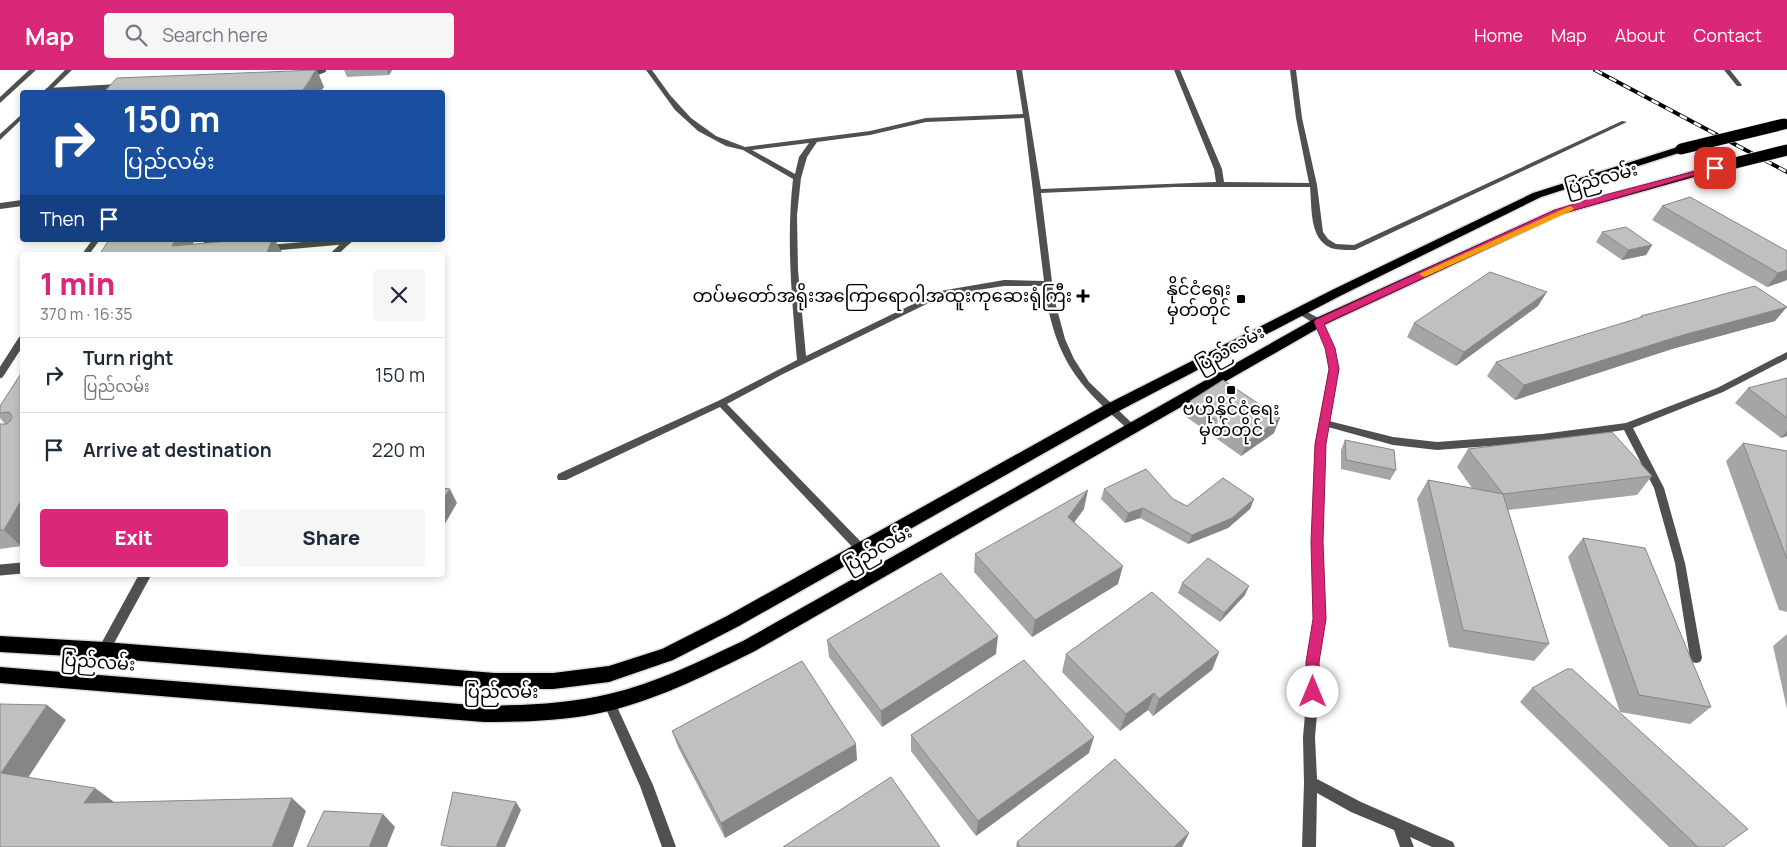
<!DOCTYPE html>
<meta charset="utf-8">
<style>
body{margin:0;font-family:Manrope,"Noto Sans Myanmar",sans-serif;background:#f6f6f7;color:#1f2937;height:100vh;display:flex;flex-direction:column;font-size:19px;white-space:nowrap}
*{box-sizing:border-box;margin:0}
p{font-size:16px;color:#747a83}
.icon{flex:none;width:28px;height:28px;fill:none;stroke:currentColor;stroke-width:2;stroke-linecap:round;stroke-linejoin:round}
.map{position:relative;flex:1;overflow:hidden}
.panel{position:absolute;left:20px;top:182px;width:425px;height:325px;display:flex;flex-direction:column;background:#fff;border-radius:5px;box-shadow:0 2px 8px #0003}
.panel>*{flex:none}
.hud{position:absolute;left:20px;top:20px;width:425px;height:152px;border-radius:5px;box-shadow:0 2px 8px #0003;background:#1a4fa0;color:#fff;overflow:hidden}
.pin{position:absolute;display:grid;place-items:center;width:42px;height:42px;color:#fff;margin:-21px;border-radius:10px;box-shadow:0 2px 8px #0006}
.me{position:absolute;width:55px;margin:-28px;rotate:0deg;stroke-linejoin:round;filter:drop-shadow(0 0 4px #0008)}
.turn{display:flex;align-items:center;gap:18px;height:105px;padding:0 20px;font-size:22px}
.turn .icon{width:65px;height:65px;stroke-width:2.5}
.turn b{display:block;font-size:35px;line-height:42px}
.then{display:flex;align-items:center;height:48px;padding:0 20px;background:#0003;gap:10px;font-size:19px}
.round{display:grid;place-items:center;flex:none;width:52px;height:52px;border-radius:5px;background:#f6f6f7}
.overview{display:flex;align-items:center;justify-content:space-between;height:85px;padding:0 20px}
h1{font-size:30px;font-weight:800;line-height:38px;color:#db2777}
.button{display:flex;gap:10px;margin-top:auto;padding:10px 20px}
.button a{flex:1;height:58px;border-radius:5px;background:#db2777;color:#fff;font-size:20px;font-weight:800;line-height:58px;text-align:center}
.button a+a{background:#f6f6f7;color:#1f2937}
ul{padding:0;list-style:none}
li{display:flex;align-items:center;gap:15px;height:75px;padding:0 20px;border-top:1px solid #e0e1e3}
li div{flex:1}
li b{display:block;font-size:19px}
li em{font-style:normal}
header{display:flex;align-items:center;gap:30px;box-sizing:border-box;height:70px;padding:0 25px;background:#db2777;color:#fff}
header strong{font-size:24px}
nav{display:flex;gap:28px;margin-inline-start:auto;font-size:18px}
.search{width:350px;height:45px;background:#f6f6f7;display:flex;align-items:center;gap:12px;box-sizing:border-box;padding:0 18px;border-radius:5px;color:#747a83;font-size:19px}
.map>svg:first-child{display:block}
.lines{fill:none;stroke-linecap:round;stroke-linejoin:round}
.highway-casing{stroke:#dbdbdb;stroke-width:3}
.lane-far2{stroke:#505050;stroke-width:6}
.lane-far1{stroke:#505050;stroke-width:8}
.lane{stroke:#505050;stroke-width:11}
.street{fill:#505050;fill-rule:evenodd}
.highway{fill:#000;fill-rule:evenodd}
.rail-casing{stroke:#000;stroke-width:4}
.rail{stroke:#fff;stroke-width:2.5;stroke-dasharray:8;stroke-linecap:butt}
.highway-bridge-casing{stroke:#dbdbdb;stroke-width:12;stroke-linecap:butt}
.highway-bridge{stroke:#000;stroke-width:11}
.wall{fill:#a5a5a5}
.shaded-wall{fill:#868686}
.building{fill:#c0c0c0;stroke:#868686}
.route{fill:#db2777;stroke:#8e194d}
.slow{fill:#f59e0b}
.poi-dot{fill:#000;stroke:#fff;stroke-width:2}
.labels{text-anchor:middle;stroke-width:4.5;stroke-linejoin:round;paint-order:stroke}
.street-label{font-size:18px;fill:#000;stroke:#fff}
.poi-label{font-size:18px;fill:#000;stroke:#fff;text-anchor:end}
</style>
<header>
<strong>Map</strong>
<div class="search"><svg class="icon" aria-label="search" viewBox="0 0 24 24"><circle cx="10" cy="10" r="6"/><path d="M15 15l6 6"/></svg>Search here</div>
<nav><a>Home</a><a>Map</a><a>About</a><a>Contact</a></nav>
</header>
<div class="map">
<svg width="1787" height="777" viewBox="0 0 1787 777">
<rect width="100%" height="100%" fill="#fff"/>
<g class="lines">
<!-- highway casing -->
<g class="highway-casing">
<g id="highway">
<path d="M1681,76L1685,77L1686,79L1685,81L1541,127L1340,226L1115,343L739,556L673,590L609,612L553,619H495L104,588L0,582V566L104,572L495,603H553L609,596L662,579L727,546L1105,335L1332,220L1533,123Z"/>
<path d="M1715,95L1720,98L1719,100L1562,144L1324,255L755,581C704,606 651,633 595,644C558,651 521,652 484,652L0,613V597L484,636C526,635 568,634 609,624C656,613 700,591 743,571L1314,249L1554,140Z"/>
</g>
</g>
<!-- lane-far2 -->
<g class="lane-far2">
<path d="M307,6L323,0"/>
<path d="M48,21L119,17"/>
<path d="M0,136L22,133"/>
<path d="M269,178L348,171"/>
<path d="M85,185L96,170"/>
<path d="M201,185L209,170"/>
<path d="M333,185L349,170"/>
</g>
<!-- lane-far1 -->
<path class="lane-far1" d="M0,304L22,270"/>
<!-- lane -->
<g class="lane">
<path d="M0,500L22,498"/>
<path d="M104,580L145,505"/>
</g>
<!-- street -->
<g class="street">
<path d="M29,0H36L0,33V27Z"/>
<path d="M65,0H72L49,22H43Z"/>
<path d="M646,0H652L670,25L691,48L716,66L745,77L870,61L926,48L1023,44L1016,0H1022L1041,119L1216,112L1214,99L1174,0H1180L1222,99L1224,112L1309,113L1296,48L1290,0H1296L1302,48L1317,115L1323,162L1328,169L1336,174L1354,175L1622,51L1627,52L1355,180C1348,180 1338,180 1331,178C1309,169 1312,137 1310,117H1175L1041,123L1054,228L1065,269L1074,289L1089,312L1136,357L1134,359H1128C1075,313 1055,287 1044,216H1004L945,225L783,304L727,334L865,476L866,479L865,482L861,483L857,482L720,337L566,410H558L557,407L558,404L718,331L797,290C792,228 786,171 793,109L743,80L726,76L698,61L675,40ZM1024,48L1044,211L1004,210L940,221L806,286L798,200L797,145L801,108L807,87L817,72L870,65L926,52ZM809,73L799,87L795,104L752,80Z"/>
<path d="M1724,0H1730L1742,15L1741,16H1737Z"/>
<path d="M22,44V49L0,70V64Z"/>
<path d="M1300,238L1322,250L1334,278L1339,299L1329,351L1393,367L1437,372L1542,364L1626,353L1717,318L1787,282V289L1723,322L1633,358L1664,418L1685,493L1702,588L1700,592L1696,593L1692,592L1690,588L1675,493L1654,418L1624,360L1542,372L1437,380L1393,375L1328,357L1325,375L1322,472L1326,549L1319,592V622L1315,667L1317,709L1361,732L1453,772L1455,777H1432L1410,767L1414,777H1400L1394,760L1351,742L1317,723L1316,777H1302L1304,713L1303,667L1307,622V592L1314,549L1312,472L1315,375L1329,299L1326,278L1315,254L1297,243L1296,241Z"/>
<path d="M609,626L613,628L653,715L676,777H662L640,716L603,632L605,628Z"/>
</g>
<!-- highway -->
<use href="#highway" class="highway"/>
<!-- rail casing -->
<g class="rail-casing">
<path id="rail" d="M1595,0L1787,102"/>
</g>
<!-- rail -->
<use href="#rail" class="rail"/>
<!-- highway-bridge casing -->
<g class="highway-bridge-casing">
<g id="highway-bridge">
<path d="M1681,79L1784,54"/>
<path d="M1715,98L1787,80"/>
</g>
</g>
<!-- highway-bridge -->
<use href="#highway-bridge" class="highway-bridge"/>
</g>
<!-- wall -->
<g class="wall">
<path d="M344,0H392L389,5L347,7Z"/>
<path d="M324,17L320,22H104Z"/>
<path d="M1690,127L1787,210L1767,217L1652,150L1662,136Z"/>
<path d="M1602,162L1652,175L1646,185L1622,190L1596,172Z"/>
<path d="M1538,236L1456,296L1407,267L1414,253Z"/>
<path d="M1641,246L1775,251L1672,279L1515,330L1487,306L1496,292L1639,248Z"/>
<path d="M22,302V476L0,479V354H5L0,348V336Z"/>
<path d="M1787,308V366L1781,368L1735,333L1748,318Z"/>
<path d="M1190,331L1274,363L1241,386L1185,346Z"/>
<path d="M1345,370L1396,400L1390,410L1341,399V380Z"/>
<path d="M1743,373L1787,381V542L1779,540L1726,391Z"/>
<path d="M1468,379L1652,406L1637,425L1508,440L1549,574L1534,591L1449,577L1417,429L1428,410L1472,418L1457,397Z"/>
<path d="M1104,419L1173,429L1187,436L1254,429L1250,439L1228,458L1188,474L1140,448L1125,453L1101,429Z"/>
<path d="M1084,439L1074,452L1118,514L1032,567L974,502L975,484Z"/>
<path d="M1583,468L1711,637L1690,654L1620,642L1568,487Z"/>
<path d="M1182,513L1245,525L1220,552L1178,523Z"/>
<path d="M1787,564V639L1773,576Z"/>
<path d="M827,570L996,584L882,657L829,587Z"/>
<path d="M1219,582L1212,600L1153,646L1148,640L1120,661L1062,602L1066,584Z"/>
<path d="M1532,618L1723,777H1669L1520,632Z"/>
<path d="M672,661L857,690L725,768L678,677Z"/>
<path d="M911,665L1089,683L976,766L911,681Z"/>
<path d="M1189,763L1182,777H1016L1017,772Z"/>
</g>
<!-- shaded-wall -->
<g class="shaded-wall">
<path d="M317,0L324,17L320,22H304L303,20Z"/>
<path d="M387,0H392L389,5Z"/>
<path d="M175,170H195L187,185L172,176Z"/>
<path d="M272,170H275L283,184V185H266Z"/>
<path d="M1652,175L1646,185L1622,190L1628,180Z"/>
<path d="M1787,200V210L1767,217L1778,203Z"/>
<path d="M1547,222L1538,236L1456,296L1464,282Z"/>
<path d="M1787,237L1775,251L1672,279L1515,330L1524,315L1683,265Z"/>
<path d="M1280,348L1274,363L1241,386L1247,372Z"/>
<path d="M1787,361V366L1781,368Z"/>
<path d="M450,419L457,433L442,459V431Z"/>
<path d="M1088,420L1084,439L1065,465L1068,447Z"/>
<path d="M22,429V477L4,460Z"/>
<path d="M1254,429L1250,439L1228,458L1188,474L1192,465Z"/>
<path d="M1143,438L1140,448L1125,453L1128,443Z"/>
<path d="M1123,496L1118,514L1032,567L1035,550Z"/>
<path d="M1249,516L1245,525L1220,552L1224,543Z"/>
<path d="M998,566L996,584L882,657L881,641Z"/>
<path d="M1219,582L1212,600L1153,646L1159,629Z"/>
<path d="M1154,623L1148,640L1120,661L1126,644Z"/>
<path d="M47,635L66,650L22,717L1,703Z"/>
<path d="M1094,667L1089,683L976,766L978,751Z"/>
<path d="M856,674L857,690L725,768L721,753Z"/>
<path d="M95,718L114,732L103,747L84,733Z"/>
<path d="M292,728L306,741L293,777H272Z"/>
<path d="M516,732L521,740L505,777H496Z"/>
<path d="M383,744L395,757L387,777H369Z"/>
<path d="M1189,763L1182,777H1174Z"/>
</g>
<!-- building -->
<g class="building">
<path d="M316,0L303,20L237,22H104L117,8Z"/>
<path d="M1690,127L1787,181V200L1778,203L1662,136Z"/>
<path d="M1626,157L1652,175L1628,180L1602,162Z"/>
<path d="M109,170H175L172,176L240,170H272L266,185H99Z"/>
<path d="M1490,202L1547,222L1464,282L1414,253Z"/>
<path d="M1755,216L1787,237L1683,265L1524,315L1496,292L1642,247L1641,246Z"/>
<path d="M22,302V429L4,460H0V354H7L11,350L12,346L9,342L0,343V336Z"/>
<path d="M1787,308V348L1748,318Z"/>
<path d="M1223,310L1280,348L1247,372L1190,331Z"/>
<path d="M1612,362L1652,406L1503,424L1468,379Z"/>
<path d="M1345,370L1394,380L1396,400L1346,390Z"/>
<path d="M1743,373L1787,381V489Z"/>
<path d="M1146,399L1173,429L1187,436L1223,408L1254,429L1232,448L1192,465L1143,438L1128,443L1104,419Z"/>
<path d="M1428,410L1503,424L1549,574L1463,560Z"/>
<path d="M442,418L450,419L442,431Z"/>
<path d="M1088,420L1068,447L1123,496L1035,550L975,484Z"/>
<path d="M1583,468L1645,478L1711,637L1639,625Z"/>
<path d="M1208,488L1249,516L1224,543L1182,513Z"/>
<path d="M941,503L998,566L881,641L827,570Z"/>
<path d="M1152,522L1219,582L1159,629L1154,623L1126,644L1066,584Z"/>
<path d="M1024,590L1094,667L978,751L911,665Z"/>
<path d="M802,591L856,674L721,753L672,661Z"/>
<path d="M1567,599H1572L1748,759L1723,777H1698L1532,618Z"/>
<path d="M0,634L47,635L1,703L95,718L84,733L292,728L272,777H0Z"/>
<path d="M1115,689L1189,763L1174,777H1020L1017,772Z"/>
<path d="M891,707L940,777H783Z"/>
<path d="M453,722L516,732L496,777H453L441,775Z"/>
<path d="M324,741L383,744L369,777H307Z"/>
</g>
<!-- route -->
<path class="route" d="M1712,97L1719,98L1561,144L1324,254L1335,278L1339,299L1326,374L1323,472L1326,549L1319,592L1320,622L1318,626L1313,628L1308,626L1306,622V592L1313,549L1311,472L1315,374L1329,299L1325,278L1314,252L1315,250L1555,140L1593,128Z"/>
<!-- slow -->
<path class="slow" d="M1570,136L1574,138L1573,140L1427,206L1424,207L1419,204Z"/>
<!-- markers -->
<g class="poi-dot">
<path d="M1080.5 218.5h5v5h5v5h-5v5h-5v-5h-5v-5h5z"/>
<rect x="1236" y="224" width="10" height="10" rx="2.5"/>
<rect x="1226" y="315" width="10" height="10" rx="2.5"/>
</g>
<g class="labels">
<!-- street labels -->
<g class="street-label">
<text transform="translate(1601 109) rotate(-16)" y="6">ပြည်လမ်း</text>
<text transform="translate(1230 279) rotate(-29)" y="6">ပြည်လမ်း</text>
<text transform="translate(878 479) rotate(-30)" y="6">ပြည်လမ်း</text>
<text transform="translate(98 592) rotate(4)" y="6">ပြည်လမ်း</text>
<text x="501" y="628">ပြည်လမ်း</text>
</g>
<!-- poi labels -->
<g class="poi-label">
<text x="1231" y="225">နိုင်ငံရေး<tspan x="1231" dy="21">မှတ်တိုင်</tspan></text>
<text x="1072" y="232">တပ်မတော်အရိုးအကြောရောဂါအထူးကုဆေးရုံကြီး</text>
<text x="1231" y="345" text-anchor="middle">ဗဟိုနိုင်ငံရေး<tspan x="1231" dy="21">မှတ်တိုင်</tspan></text>
</g>
</g>
</svg>
<div class="pin" style="left:1715px;top:98px;background:#d93025"><svg class="icon" aria-label="arrive" viewBox="0 0 24 24"><path d="M6 21V4h12l-3 4 3 4H6"/></svg></div>
<svg class="me" style="left:1313px;top:622px" viewBox="-20 -20 40 40"><circle r="19" fill="#fff"/><path d="M0-13L10 11 0 6-10 11z" fill="#db2777"/></svg>
<div class="hud">
<div class="turn"><svg class="icon" aria-label="right" viewBox="0 0 24 24"><path d="M7 20v-9h11M14 6l5 5-5 5"/></svg><div><b>150 m</b>ပြည်လမ်း</div></div>
<div class="then">Then<svg class="icon" aria-label="arrive" viewBox="0 0 24 24"><path d="M6 21V4h12l-3 4 3 4H6"/></svg></div>
</div>
<section class="panel">
<div class="overview"><div><h1>1 min</h1><p>370 m · 16:35</p></div><a class="round"><svg class="icon" aria-label="close" viewBox="0 0 24 24"><path d="M6 6l12 12M18 6L6 18"/></svg></a></div>
<ul>
<li><svg class="icon" aria-label="right" viewBox="0 0 24 24"><path d="M7 20v-9h11M14 6l5 5-5 5"/></svg><div><b>Turn right</b><p>ပြည်လမ်း</p></div><em>150 m</em></li>
<li><svg class="icon" aria-label="arrive" viewBox="0 0 24 24"><path d="M6 21V4h12l-3 4 3 4H6"/></svg><div><b>Arrive at destination</b></div><em>220 m</em></li>
</ul>
<div class="button"><a>Exit</a><a>Share</a></div>
</section>
</div>
